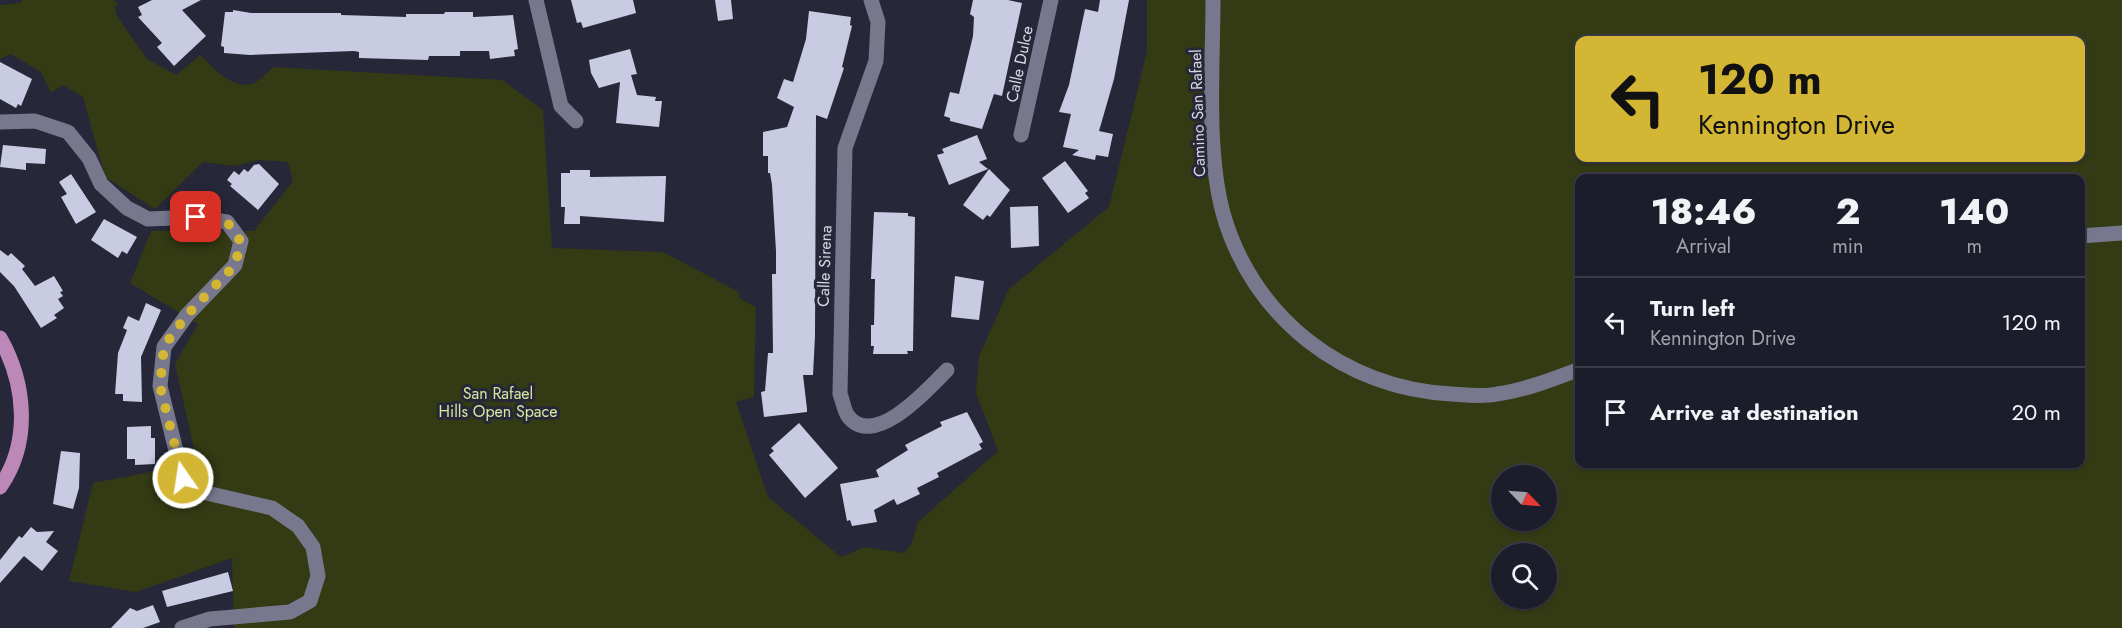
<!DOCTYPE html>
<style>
body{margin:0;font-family:Jost,sans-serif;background:#292a36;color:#f1f3f6;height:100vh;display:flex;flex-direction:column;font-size:22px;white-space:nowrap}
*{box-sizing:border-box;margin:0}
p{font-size:20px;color:#a0a2a8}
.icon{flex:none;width:33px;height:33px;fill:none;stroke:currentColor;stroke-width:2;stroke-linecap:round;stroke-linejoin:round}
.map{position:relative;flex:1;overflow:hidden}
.sheet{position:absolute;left:1575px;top:174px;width:510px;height:294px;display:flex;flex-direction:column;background:#1c1d2a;border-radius:12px;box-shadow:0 2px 4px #0004,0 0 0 2px #3a3b47}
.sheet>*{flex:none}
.guide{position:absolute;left:1575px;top:36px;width:510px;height:126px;border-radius:12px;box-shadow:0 2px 4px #0004,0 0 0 2px #3a3b47;background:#d4b635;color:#111;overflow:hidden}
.needle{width:39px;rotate:115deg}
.tools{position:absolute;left:1491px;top:465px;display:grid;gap:12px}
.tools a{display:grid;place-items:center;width:66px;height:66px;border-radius:50%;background:#1c1d2a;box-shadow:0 2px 4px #0004,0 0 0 2px #3a3b47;font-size:30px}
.pin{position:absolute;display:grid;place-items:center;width:51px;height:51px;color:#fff;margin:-26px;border-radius:12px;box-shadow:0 3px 9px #0006}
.me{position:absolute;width:66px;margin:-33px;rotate:347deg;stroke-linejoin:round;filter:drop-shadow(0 0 4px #0008)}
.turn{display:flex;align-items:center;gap:21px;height:126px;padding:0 24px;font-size:27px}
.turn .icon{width:78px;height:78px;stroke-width:2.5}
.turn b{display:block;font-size:42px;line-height:51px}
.eta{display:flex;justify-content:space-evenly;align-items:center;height:102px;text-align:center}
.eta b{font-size:36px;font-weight:800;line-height:42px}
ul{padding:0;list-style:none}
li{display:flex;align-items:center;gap:18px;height:90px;padding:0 24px;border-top:2px solid #3a3b47}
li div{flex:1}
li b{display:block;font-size:22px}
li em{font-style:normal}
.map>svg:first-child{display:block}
.green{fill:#343a13;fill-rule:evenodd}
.building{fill:#c9cbe2}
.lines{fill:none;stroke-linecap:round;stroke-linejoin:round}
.minor{stroke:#77788d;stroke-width:15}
.major{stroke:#bb88b7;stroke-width:15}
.route{stroke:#d4b635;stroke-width:10;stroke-dasharray:0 18}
.labels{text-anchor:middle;stroke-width:6;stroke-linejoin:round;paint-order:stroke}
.street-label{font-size:16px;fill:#d8d9e4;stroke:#262738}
.park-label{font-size:16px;fill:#d7e69f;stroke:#262738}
</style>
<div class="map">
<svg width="2122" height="628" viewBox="0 0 2122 628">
<rect width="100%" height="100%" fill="#262738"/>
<!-- green -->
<path class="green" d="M22,0H113L119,4L115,6L117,16L147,59L176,75L200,55C213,67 233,91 254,83C260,80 268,72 273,67L502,80L543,110L552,248L663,252L739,292V298L756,307L754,397L736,402L768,497L841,557L864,547L904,553L911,545L918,522L998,451L976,393L979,356L1009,289L1109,207L1147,51V0H2122V628H234L232,558L136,592L69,581L93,483L197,463L175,364L198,324L130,283L151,231H254L293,181L288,162L259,160L234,166L203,162L155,209L105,177L83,97L63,85L51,93L41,72L11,54L0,59V5L21,3ZM1580,40H2080V158H1580ZM1580,178H2080V464H1580ZM1502,476H1546V520H1502ZM1502,554H1546V598H1502Z"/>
<!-- building -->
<g class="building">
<path d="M152,0H201L182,10L206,36L174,66L157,47L162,43L138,17L142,15L138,7Z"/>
<path d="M571,0H633L636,13L583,28L581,22L577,23Z"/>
<path d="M715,0H731L733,19L718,21Z"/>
<path d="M973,0H1008L1022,3L1002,96L994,94L982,129L950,121V118L944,116L950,92L959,94L973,36L974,17L970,14Z"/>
<path d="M1100,0H1129L1114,79L1099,131L1113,134L1108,157L1096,155L1095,160L1072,155L1079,150L1063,147L1071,114L1059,112L1069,85L1085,9L1098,12Z"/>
<path d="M233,10L251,13H341V15L406,17V14H444L445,12H473V17L513,15L518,49L514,50L515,56L490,59L489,51H460V56H429L428,60L359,58V52L354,51L250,55L224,53V47L221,46L225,12H233Z"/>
<path d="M809,11L851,17L850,25L852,26L842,67L844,68L827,119L816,115L815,336L813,375H803L807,409V412L764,417L761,392L765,391L768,353H773L772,274H776V251L772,185L770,173H768V156H763V132L787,127L794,107L777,98L784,79L793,82L806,39Z"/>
<path d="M630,49L637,74L631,75L637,95L656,97L655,101H662L659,127L616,123L620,82L599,88L591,73L589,60Z"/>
<path d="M0,62L32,79L21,106L18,104L16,108L0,99Z"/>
<path d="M977,135L987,159L979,162L988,169L949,185L937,155L944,153L942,149Z"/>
<path d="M3,145L46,149L45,164L26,163V170L0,167Z"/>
<path d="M1065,161L1088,191L1085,193L1089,198L1068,213L1042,178Z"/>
<path d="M259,164L279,184L258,210L230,186L232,184L227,180L234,171L239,175L244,169L248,172L254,165Z"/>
<path d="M989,169L1010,190L990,217L987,215L983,220L963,205Z"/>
<path d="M570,170H590V177L666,176L664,222L580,216V224H564L565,207H561V173H570Z"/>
<path d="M71,174L96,212L76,224L61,197L67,194L59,182Z"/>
<path d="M1038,206L1039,246L1011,248L1010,207Z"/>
<path d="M874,212L908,213V216L915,217L913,351H907L908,354H873L874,346H871V325H874L875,279H871Z"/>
<path d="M104,219L137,237L127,254L122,251L118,258L91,240Z"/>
<path d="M0,250L8,256L11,253L25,266L22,269L35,286L54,276L63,291L60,292L63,296L58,299L64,308L54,315L57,318L41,328L14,286L0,272Z"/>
<path d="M955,276L984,281L979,320L951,317Z"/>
<path d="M146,303L161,310L141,357L142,402L123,401V394H115L118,353L127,330L123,328L128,316L139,321Z"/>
<path d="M967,412L983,442L979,444L982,449L937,473L939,477L917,488L920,494L897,505L894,499L874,510L877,522L852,526L850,520L847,521L840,484L879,477L876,470L908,450L905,445L942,426L940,422Z"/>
<path d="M799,423L838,468L805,498L769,455L774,451L771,448Z"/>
<path d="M151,426V438H155V464L135,465V459H127V427Z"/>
<path d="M61,451L80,453L79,488L73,509L53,504Z"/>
<path d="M31,527L37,532L54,531L46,542L58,551L42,571L24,556L0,583V560L19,536L22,538Z"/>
<path d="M228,572L233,591L167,607L162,591Z"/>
<path d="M153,605L160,622L143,628H111L130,608L137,611Z"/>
</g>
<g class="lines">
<!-- minor -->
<g class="minor">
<path d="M536,0L561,106L576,121"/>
<path d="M871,0L878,22L876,61L845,148L840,394C843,401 844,411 848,416C874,451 930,387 947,370"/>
<path d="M1213,0C1213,65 1206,150 1223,213C1252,317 1344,389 1452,394C1467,395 1483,397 1497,394C1526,390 1553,379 1580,369"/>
<path d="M0,122L35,121L68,132L89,158L101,184L127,208L148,219L196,217L227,222L241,241L235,265L187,315L164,347L160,386L183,479L202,492L272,508L298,526L313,547L318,576L310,601L290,612L210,619L182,628"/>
<path d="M1021,135L1051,0"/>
<path d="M2080,236L2122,233"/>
</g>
<!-- major -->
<path class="major" d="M0,338C26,384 31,443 0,487"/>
</g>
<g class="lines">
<!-- route -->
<path class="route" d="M183,478L160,386L164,346L187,315L235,265L241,242L227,222L196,217"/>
</g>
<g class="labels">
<!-- street labels -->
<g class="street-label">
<text transform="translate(1019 64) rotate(-78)" y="6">Calle Dulce</text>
<text transform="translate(1197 113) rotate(-92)" y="6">Camino San Rafael</text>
<text transform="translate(824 266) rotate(-88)" y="6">Calle Sirena</text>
</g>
<!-- park labels -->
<g class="park-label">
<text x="498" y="399">San Rafael<tspan x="498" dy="18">Hills Open Space</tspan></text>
</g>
</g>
</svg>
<div class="tools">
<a><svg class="needle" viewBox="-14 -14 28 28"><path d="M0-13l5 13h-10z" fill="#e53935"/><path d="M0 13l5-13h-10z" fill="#a0a2a8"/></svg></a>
<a><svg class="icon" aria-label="search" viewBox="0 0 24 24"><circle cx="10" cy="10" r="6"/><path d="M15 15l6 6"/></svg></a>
</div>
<div class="pin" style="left:196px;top:217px;background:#d93025"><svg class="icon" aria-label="arrive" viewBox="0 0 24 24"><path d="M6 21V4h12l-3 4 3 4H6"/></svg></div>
<svg class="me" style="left:183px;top:478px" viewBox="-20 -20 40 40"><circle r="17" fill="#d4b635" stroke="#fff" stroke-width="3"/><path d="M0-11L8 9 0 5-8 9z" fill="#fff"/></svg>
<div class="guide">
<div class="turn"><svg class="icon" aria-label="left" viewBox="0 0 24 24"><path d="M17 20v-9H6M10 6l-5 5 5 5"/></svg><div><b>120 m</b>Kennington Drive</div></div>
</div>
<section class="sheet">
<div class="eta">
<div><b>18:46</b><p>Arrival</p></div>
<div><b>2</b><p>min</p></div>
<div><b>140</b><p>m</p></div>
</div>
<ul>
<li><svg class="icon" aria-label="left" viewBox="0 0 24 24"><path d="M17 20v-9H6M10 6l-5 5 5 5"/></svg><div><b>Turn left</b><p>Kennington Drive</p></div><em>120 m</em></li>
<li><svg class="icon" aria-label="arrive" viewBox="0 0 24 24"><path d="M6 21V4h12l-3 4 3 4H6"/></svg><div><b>Arrive at destination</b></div><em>20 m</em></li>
</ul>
</section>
</div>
